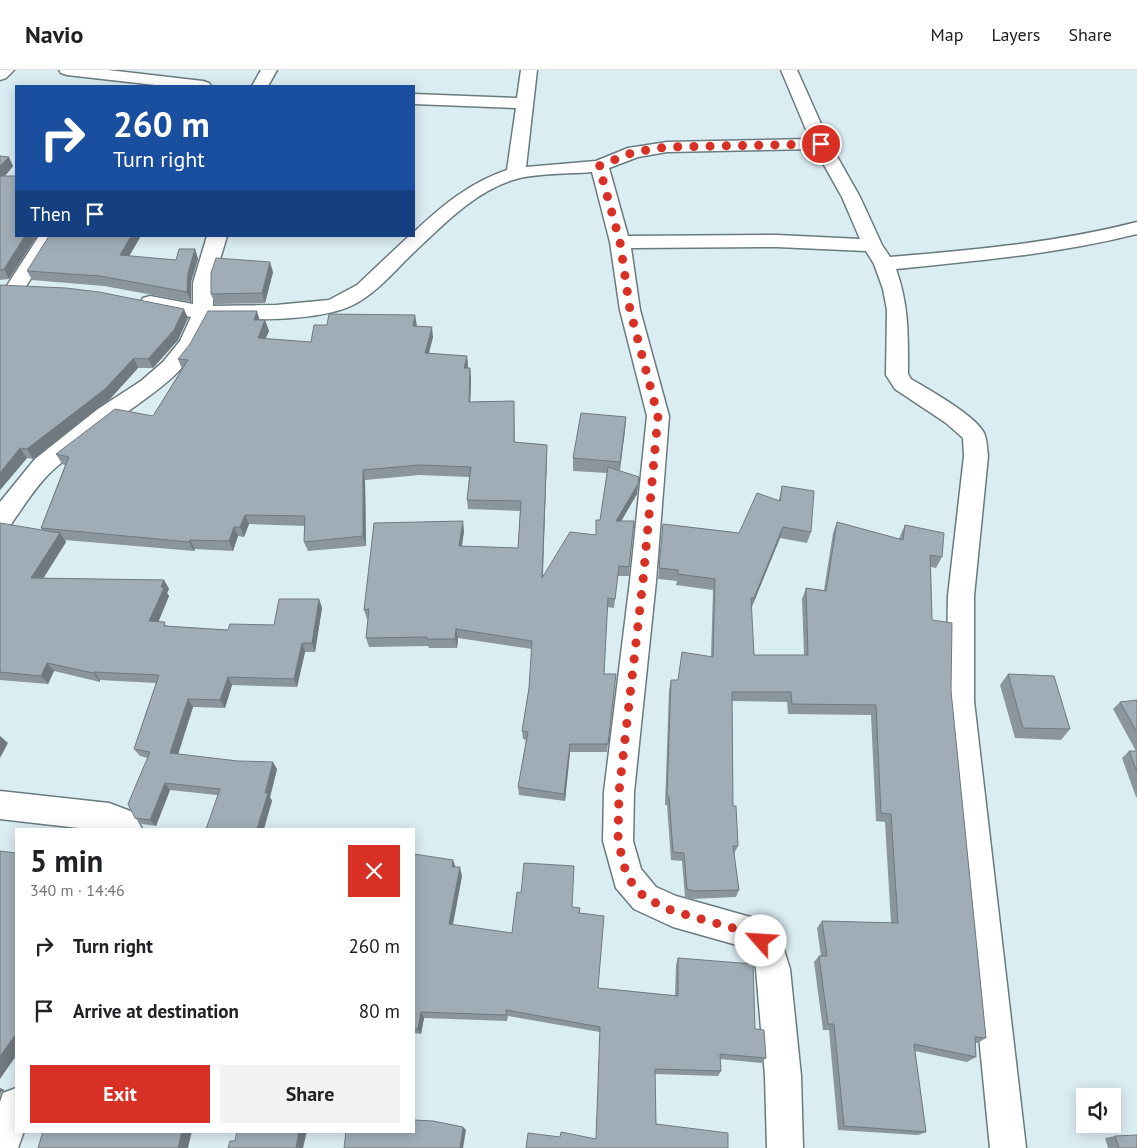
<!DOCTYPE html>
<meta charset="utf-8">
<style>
body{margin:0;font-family:"PT Sans",sans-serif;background:#f2f2f2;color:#202124;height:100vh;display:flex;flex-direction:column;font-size:19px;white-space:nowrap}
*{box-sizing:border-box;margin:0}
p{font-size:16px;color:#757577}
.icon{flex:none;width:28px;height:28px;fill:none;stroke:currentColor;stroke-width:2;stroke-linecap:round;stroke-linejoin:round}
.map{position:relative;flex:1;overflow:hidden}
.drawer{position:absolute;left:15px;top:758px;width:400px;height:305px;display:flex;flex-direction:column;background:#fff;border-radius:0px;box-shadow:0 2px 12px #0003}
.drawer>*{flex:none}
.hud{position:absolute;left:15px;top:15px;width:400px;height:152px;border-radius:0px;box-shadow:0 2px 12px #0003;background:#1a4fa0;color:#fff;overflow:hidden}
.buttons{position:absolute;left:1076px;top:1018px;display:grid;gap:10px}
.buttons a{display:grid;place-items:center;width:45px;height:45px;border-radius:0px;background:#fff;box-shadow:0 2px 12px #0003;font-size:25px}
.pin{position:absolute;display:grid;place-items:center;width:42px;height:42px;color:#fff;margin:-21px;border:2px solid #fff;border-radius:50%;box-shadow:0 1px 5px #0007}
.me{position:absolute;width:55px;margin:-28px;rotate:296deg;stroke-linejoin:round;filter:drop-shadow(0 0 4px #0008)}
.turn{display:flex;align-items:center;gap:18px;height:105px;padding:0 15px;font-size:22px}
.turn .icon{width:65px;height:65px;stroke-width:2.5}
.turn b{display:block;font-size:35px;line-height:42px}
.then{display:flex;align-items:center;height:48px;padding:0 15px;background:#0003;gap:10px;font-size:19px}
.round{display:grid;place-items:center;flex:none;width:52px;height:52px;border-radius:0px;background:#f2f2f2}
.headline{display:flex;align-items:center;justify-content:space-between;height:85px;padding:0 15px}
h1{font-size:30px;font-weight:700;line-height:38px}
.button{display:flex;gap:10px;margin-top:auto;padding:10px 15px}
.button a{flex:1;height:58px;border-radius:0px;background:#d93025;color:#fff;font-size:20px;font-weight:700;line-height:58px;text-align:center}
.button a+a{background:#f2f2f2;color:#202124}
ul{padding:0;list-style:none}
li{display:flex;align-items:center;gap:15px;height:65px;padding:0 15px}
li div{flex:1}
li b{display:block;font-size:19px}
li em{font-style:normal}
header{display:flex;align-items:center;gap:30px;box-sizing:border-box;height:70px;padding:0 25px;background:#fff;border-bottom:1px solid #e0e0e0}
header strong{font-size:24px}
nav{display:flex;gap:28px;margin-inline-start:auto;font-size:18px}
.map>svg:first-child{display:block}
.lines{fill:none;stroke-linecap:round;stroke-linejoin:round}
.street-casing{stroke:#6a7b7f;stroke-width:3}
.street{fill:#fff;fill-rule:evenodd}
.wall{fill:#8a959d}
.shaded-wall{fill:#707980}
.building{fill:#a0adb7;stroke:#707980}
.route{stroke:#d93025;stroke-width:9;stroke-dasharray:0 16.2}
</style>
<header>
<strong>Navio</strong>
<nav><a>Map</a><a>Layers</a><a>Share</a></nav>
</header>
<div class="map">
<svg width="1137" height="1078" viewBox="0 0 1137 1078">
<rect width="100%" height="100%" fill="#daedf2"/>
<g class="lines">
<!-- street casing -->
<g class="street-casing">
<g id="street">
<path d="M0,0H14L6,8L0,10Z"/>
<path d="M59,0H108L203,11L209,13L211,16H164L67,5L61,3Z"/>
<path d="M261,0H277L268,16H252Z"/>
<path d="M521,0H537L526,97L596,91L628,78L667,72L810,69L781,0H797L830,74L860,127L882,175L890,187C973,180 1055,173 1137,152V164C1057,184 977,191 896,199C909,236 908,265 908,304L911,309C929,320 975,345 984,363C987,369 987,379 988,386L974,526V631L1026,1078H990L946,631L948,526L964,386L963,368L946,353L895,319L886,305L887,240L883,219L874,194L866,181L777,177L631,178L640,240L669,346L656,511L634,722L633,771L641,799L656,817L676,826L754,848L765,853L780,867L790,899L801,1006L803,1078H767L765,1006L756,899L754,888L744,877L673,857L634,839L616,818L603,771L604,722L630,511L647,346L620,240L610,172L592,102C569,104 537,103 516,109C474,121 441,157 410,186C393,203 375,224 353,235C319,252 249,249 211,250C188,304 161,317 116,350C94,365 73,382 53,400C37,414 22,439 9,457L0,459V432L35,389L98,339L141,311L163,292L180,271L191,247L143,238L140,233L143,228L150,226L193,234V213L207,166H227L213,213V236L276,235L329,230L357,215L409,166H414V162C443,135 469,113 507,100L516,38L414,34V24L517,28ZM815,79L842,127L860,169L777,165L628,166L609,98L638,87L667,82Z"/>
<path d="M39,166H58L23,221L16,223L9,221L6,217Z"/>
<path d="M0,721L109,733L133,742L142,759H87L0,749Z"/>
<path d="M16,1018V1061H24L18,1078H0V1032L3,1023Z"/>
</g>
</g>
<!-- street -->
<use href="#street" class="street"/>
</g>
<!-- wall -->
<g class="wall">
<path d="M0,86L13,96L5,106L16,166H37L9,209L0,210Z"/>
<path d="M195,179L198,189L191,212V232L104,216L32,210L27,201L129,186L176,190Z"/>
<path d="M273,202L265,233L215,234L211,224Z"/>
<path d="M0,215L188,248L178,270L153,298H138L110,329L33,389L27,388L0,420Z"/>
<path d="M260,250H265L269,261L265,269L311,272L417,256L433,267L429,283L467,286L468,298H470L471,309L470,332L514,331L515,372L547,375L543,507L596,464V450H600L607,403L573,401V388L626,347L625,360L620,401L639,407L637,424L621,451H634L629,506H618L614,538L607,537L604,604H616L607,682H570L565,731L519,725L518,717L526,670L523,669L522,661L529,618L532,579L458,568L457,578H429L428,576L369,577L366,568L368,549H367L364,540L464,461L462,476L518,478L520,441L468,439L467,430L469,407L420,405L365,410L366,476L308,481L304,472L305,456L249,454L244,467L238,466L233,481L195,479L194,481L65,470L66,472L43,508L164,510L169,519L167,523L169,526L158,552L168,556L228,560L274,555L319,529L322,538L315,582H305L297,617L232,615L225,638L193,637L178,684L277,699L270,727L272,731L170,720L156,756L142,754L135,748L148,688L140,686L134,679L156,613L100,610V612L54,601L48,614L0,610V453L42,460L41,458L65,395L62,394L56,384L153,346L182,299L178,289Z"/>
<path d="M782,416L811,462L807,473L780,468L751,538L754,585H804L802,529L806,518L824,520L833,463L837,452L899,469L900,466L905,455L942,487L936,498L931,497L932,550L951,621L986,968L978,973H975L976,987L967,992L915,981L926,1062L918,1065L838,1060L829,960H823L814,892L819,886H821L817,858L822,851L891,853L885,752L876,751L871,645L788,644L787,632L732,631L733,736L738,776L734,784L739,820L736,827L692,829L685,827L682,791L671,790L667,735H665L669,620L671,610H677L711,587L713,520L676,515L677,511L658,509L663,454L739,463L779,430Z"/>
<path d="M1008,604L1070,659L1061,670L1015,668L1000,615Z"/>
<path d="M1137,630V727H1136L1122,688L1129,681H1136L1113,639L1120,632Z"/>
<path d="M414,784L455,797L462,806L453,855L512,863L572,837L580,838V843L598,918L675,926L676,895L678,888L755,959L766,988L761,993L720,989L721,1001L718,1006L655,1004L656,1054L728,1078L560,1067L596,1069L600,962L508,946L507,951L424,948L421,964L414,963Z"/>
<path d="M1115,1066L1137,1078H1108L1105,1068Z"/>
</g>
<!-- shaded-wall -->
<g class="shaded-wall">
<path d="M9,87L13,96L0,112V96Z"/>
<path d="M25,166H37L9,209L4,199Z"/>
<path d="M131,166H141L124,195L120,185Z"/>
<path d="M195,179L198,189L191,212V232L187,222L188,203Z"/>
<path d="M270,192L273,202L265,233L262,223Z"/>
<path d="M184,239L188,248L178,270L153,298L148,289Z"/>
<path d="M257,241L260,251L254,250Z"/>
<path d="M415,245L417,256H413Z"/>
<path d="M265,250L269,261L261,279L258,268Z"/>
<path d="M432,257L433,267L426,293L425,283Z"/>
<path d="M467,286L468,296L466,309L464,298Z"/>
<path d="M134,288L138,298L110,329L33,389L27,379Z"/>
<path d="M470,298L471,309L470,342L469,332Z"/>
<path d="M626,347L625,360L619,404L620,392Z"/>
<path d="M547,375V385L542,518V508Z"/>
<path d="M20,378L27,388L0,420V403Z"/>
<path d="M363,400L365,410L366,476L363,466Z"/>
<path d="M638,414L637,424L616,460V451Z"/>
<path d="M245,445L249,454L244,467L240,457Z"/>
<path d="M463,451L464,461L460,486L459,476Z"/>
<path d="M234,457L238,466L233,481L229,471Z"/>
<path d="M783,457L780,468L751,539L754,528Z"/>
<path d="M60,463L66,472L38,517L31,508Z"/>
<path d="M190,470L195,479L194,481L189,472Z"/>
<path d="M164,510L169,519L167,523L169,526L155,560L149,551L161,517Z"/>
<path d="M319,529L322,538L315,582L312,573Z"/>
<path d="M456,559L458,568L457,578L455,569Z"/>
<path d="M302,573L305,582L297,617L294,609Z"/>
<path d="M47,593L54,601L48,614L41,606Z"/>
<path d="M94,602L100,610V612L93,603Z"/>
<path d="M228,607L232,615L225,638L220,630Z"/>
<path d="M188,629L193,637L176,691L170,683Z"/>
<path d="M0,666L8,673L0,688Z"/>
<path d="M570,674V682L565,731L564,724Z"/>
<path d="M273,692L277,699L270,727L272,731L264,759H257Z"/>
<path d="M165,713L170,720L156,756L150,750Z"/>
<path d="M453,790L456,798L452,797Z"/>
<path d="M460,797L462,806L451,862L449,854Z"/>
<path d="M421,942L424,948L421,964L418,959Z"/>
<path d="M16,964V986L0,1009V986Z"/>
<path d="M0,1018L5,1020L1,1022L0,1026Z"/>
<path d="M463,1057L466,1060L463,1078H460Z"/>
<path d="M182,1061H192L188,1078H178Z"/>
<path d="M299,1061H307L303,1078H296Z"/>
</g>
<!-- building -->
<g class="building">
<path d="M0,86L9,87L0,96Z"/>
<path d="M0,106H16V166H25L4,199L0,200Z"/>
<path d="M49,166H131L120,185L176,190L179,179H195L188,203L187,222L100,206L27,201Z"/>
<path d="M216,188L270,192L262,223L211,224V203Z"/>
<path d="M0,215L66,218L99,222L184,239L174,260L148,289L134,288L105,319L27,379L20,378L0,403Z"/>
<path d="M208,241H257L254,250H265L258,268L311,272L314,255H327L329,244L415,245L413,256L432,257L425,283L467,286L464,298H470L469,332L514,331V372L547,375L542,508L570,462L596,465V450H600L608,397L639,407L638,414L616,451H634L629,497L619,496L615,529L608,528L604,604H616L608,674H570L564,724L518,717L528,662L522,661L529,618L532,571L456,559L455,569H427V567L366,568L369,539L364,540L374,453L463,451L459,476L518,478L521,431L467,430L471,397L419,395L363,400V466L304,472L305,446L245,445L240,457H234L229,471L190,470L189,472L41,458L69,387L56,384L115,339L153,346L188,290L178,289L190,274Z"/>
<path d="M581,343L626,347L620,392L573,388Z"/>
<path d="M782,416L814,421L811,462L783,457L754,528H751L754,585H808L806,518L826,521L837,452L903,470L905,455L944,463L942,487L930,485L932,550L952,553L951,621L986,968L975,967L976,987L914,974L926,1062L844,1056L834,954H828L819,886H827L822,851L898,853L891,744L881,743L876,635L792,634L791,622H732L733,736H736L738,776H733L739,820L694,821L687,819L684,783L673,782L669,727L667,726L671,610H678L682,582L713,587L715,509L678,504V500L659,498L663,454L739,463L757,423L780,431Z"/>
<path d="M0,453L60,463L31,508L164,510L161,517L164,518L149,551L165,552L164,556L228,560L230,554L274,555L279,529H319L312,573H302L294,609L228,607L220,630L188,629L170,683L238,691L273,692L265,723H268L257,759H206L220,719L165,713L150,750L135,748L128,734L150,682L134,679L159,605L94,602L93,603L47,593L41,606L0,602Z"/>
<path d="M1008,604L1054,606L1070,659L1023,658Z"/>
<path d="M1137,630V662L1120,632Z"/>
<path d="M1129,681H1137V702Z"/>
<path d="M0,781L16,783V964L0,986Z"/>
<path d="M414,784L453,790L452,797H460L449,854L512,863L517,822L521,823L524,793L574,796L572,837L580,838L579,843L604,846L598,918L678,926V888L753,894L755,959L764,960L766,988L720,984L721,1001L655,999L656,1054L728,1063V1078H526L528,1063L560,1067L561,1062L596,1069L600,957L506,940V945L421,942L418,959L414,958Z"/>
<path d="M414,1050L433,1051L463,1057L460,1078H344L346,1061H414Z"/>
<path d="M43,1061H182L178,1078H38Z"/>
<path d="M237,1061H299L296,1078H228L230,1071H235Z"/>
<path d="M1137,1065V1078H1119L1115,1066Z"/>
</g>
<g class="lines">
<!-- route -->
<path class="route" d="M761,871L754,864L673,841L645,828L627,807L618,771L619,722L643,511L658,346L630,240L620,172L599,96L634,82L667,77L821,74"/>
</g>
</svg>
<div class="buttons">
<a><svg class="icon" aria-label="sound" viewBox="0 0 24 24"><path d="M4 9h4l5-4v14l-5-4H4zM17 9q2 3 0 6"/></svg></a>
</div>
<div class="pin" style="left:821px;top:74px;background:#d93025"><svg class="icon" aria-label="arrive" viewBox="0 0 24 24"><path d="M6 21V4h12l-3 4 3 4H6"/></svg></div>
<svg class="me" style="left:761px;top:871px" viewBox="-20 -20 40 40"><circle r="19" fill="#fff"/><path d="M0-13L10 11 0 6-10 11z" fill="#d93025"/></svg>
<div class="hud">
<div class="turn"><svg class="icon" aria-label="right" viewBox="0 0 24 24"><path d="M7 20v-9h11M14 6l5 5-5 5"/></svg><div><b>260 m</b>Turn right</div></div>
<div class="then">Then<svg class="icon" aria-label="arrive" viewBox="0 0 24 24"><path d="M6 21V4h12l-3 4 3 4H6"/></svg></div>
</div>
<section class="drawer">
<div class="headline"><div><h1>5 min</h1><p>340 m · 14:46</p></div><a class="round" style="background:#d93025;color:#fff"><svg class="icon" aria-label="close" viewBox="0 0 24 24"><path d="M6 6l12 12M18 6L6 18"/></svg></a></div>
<ul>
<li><svg class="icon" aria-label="right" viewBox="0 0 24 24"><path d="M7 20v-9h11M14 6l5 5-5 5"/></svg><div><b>Turn right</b></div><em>260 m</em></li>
<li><svg class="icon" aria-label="arrive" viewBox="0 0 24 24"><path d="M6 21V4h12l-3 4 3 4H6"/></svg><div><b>Arrive at destination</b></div><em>80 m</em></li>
</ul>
<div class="button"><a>Exit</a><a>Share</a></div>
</section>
</div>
